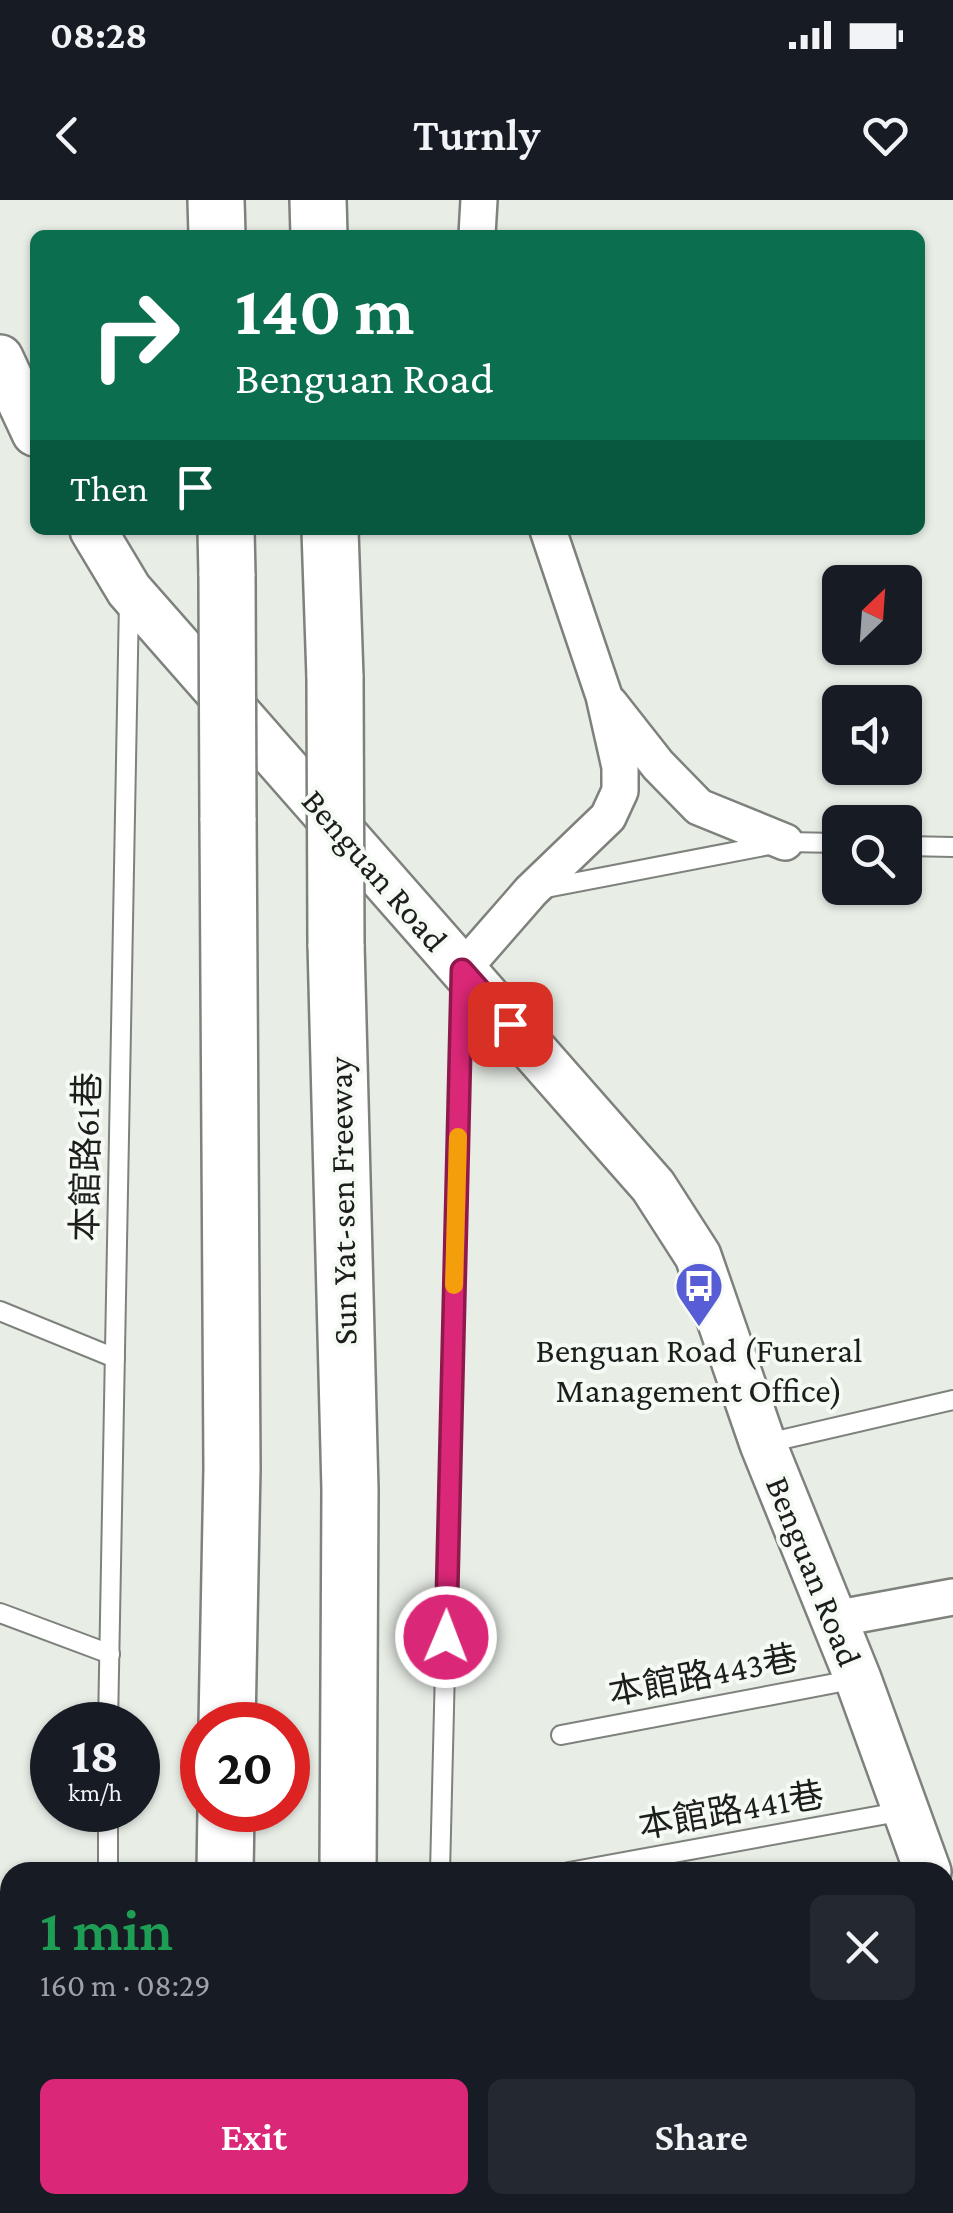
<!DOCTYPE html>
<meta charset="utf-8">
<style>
body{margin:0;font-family:"Crimson Pro","Noto Sans TC",serif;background:#242831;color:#f1f3f6;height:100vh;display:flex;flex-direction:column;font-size:38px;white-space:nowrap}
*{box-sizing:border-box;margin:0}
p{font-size:32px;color:#9ea1a6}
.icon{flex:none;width:55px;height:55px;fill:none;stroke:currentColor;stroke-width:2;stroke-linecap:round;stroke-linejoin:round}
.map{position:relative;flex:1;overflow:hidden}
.panel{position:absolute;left:0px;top:1662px;width:955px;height:352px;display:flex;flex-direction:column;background:#171b24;border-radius:30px 30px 0 0;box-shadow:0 2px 8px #0004}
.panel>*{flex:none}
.guide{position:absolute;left:30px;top:30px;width:895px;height:305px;border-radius:15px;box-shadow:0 2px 8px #0004;background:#0b6e4f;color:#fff;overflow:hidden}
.needle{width:65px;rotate:25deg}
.fabs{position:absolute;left:822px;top:365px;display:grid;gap:20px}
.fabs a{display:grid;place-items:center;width:100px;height:100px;border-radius:15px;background:#171b24;box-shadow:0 2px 8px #0004;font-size:50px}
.speed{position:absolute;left:30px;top:1502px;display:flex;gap:20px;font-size:50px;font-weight:700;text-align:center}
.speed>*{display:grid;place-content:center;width:130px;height:130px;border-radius:50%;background:#171b24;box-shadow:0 2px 8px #0004;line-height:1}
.speed small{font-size:25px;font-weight:400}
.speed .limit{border:15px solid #d22;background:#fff;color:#111}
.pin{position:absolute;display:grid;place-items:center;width:85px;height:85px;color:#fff;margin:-42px;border-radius:20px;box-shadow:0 5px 15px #0006}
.me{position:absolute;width:110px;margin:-55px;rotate:1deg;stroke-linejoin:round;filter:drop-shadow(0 0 8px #0008)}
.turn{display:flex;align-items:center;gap:35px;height:210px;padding:0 40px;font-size:45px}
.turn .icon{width:130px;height:130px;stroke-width:2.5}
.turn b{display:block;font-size:70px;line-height:85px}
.then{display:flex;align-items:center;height:95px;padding:0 40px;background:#0003;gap:20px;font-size:38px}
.round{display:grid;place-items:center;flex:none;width:105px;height:105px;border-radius:15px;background:#242831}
.summary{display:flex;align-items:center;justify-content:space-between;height:170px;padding:0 40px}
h1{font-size:60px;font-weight:600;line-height:75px;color:#1e9e55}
.button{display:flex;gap:20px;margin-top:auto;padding:20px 40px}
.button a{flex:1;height:115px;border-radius:15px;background:#db2777;color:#fff;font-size:40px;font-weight:600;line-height:115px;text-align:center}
.button a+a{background:#242831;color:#f1f3f6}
.status{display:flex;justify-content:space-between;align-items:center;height:70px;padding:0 50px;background:#171b24;direction:ltr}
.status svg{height:28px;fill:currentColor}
header{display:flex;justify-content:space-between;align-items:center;height:130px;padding:0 40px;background:#171b24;font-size:45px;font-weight:600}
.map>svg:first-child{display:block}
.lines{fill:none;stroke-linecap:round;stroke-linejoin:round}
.service-casing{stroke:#7e827c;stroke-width:22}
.minor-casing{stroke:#7e827c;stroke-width:40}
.tertiary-casing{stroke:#7e827c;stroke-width:50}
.motorway-casing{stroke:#7e827c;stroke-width:60}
.service{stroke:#fff;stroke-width:18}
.minor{stroke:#fff;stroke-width:35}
.tertiary{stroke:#fff;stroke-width:45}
.motorway{stroke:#fff;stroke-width:55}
.motorway-bridge-casing{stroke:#7e827c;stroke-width:60;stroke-linecap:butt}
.motorway-bridge{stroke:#fff;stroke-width:55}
.route-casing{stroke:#8e194d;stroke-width:25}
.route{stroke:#db2777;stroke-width:18}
.slow{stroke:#f59e0b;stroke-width:18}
.labels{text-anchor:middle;stroke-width:8;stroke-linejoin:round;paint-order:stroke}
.street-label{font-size:35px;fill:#1c1e1c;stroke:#f5faf4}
.poi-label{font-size:35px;fill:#1c1e1c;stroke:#f5faf4}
</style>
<div class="status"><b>08:28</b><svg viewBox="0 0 49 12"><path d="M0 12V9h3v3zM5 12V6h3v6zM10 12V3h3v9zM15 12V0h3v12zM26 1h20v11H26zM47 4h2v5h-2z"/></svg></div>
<header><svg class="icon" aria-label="back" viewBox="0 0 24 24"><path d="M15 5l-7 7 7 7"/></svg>Turnly<svg class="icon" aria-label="heart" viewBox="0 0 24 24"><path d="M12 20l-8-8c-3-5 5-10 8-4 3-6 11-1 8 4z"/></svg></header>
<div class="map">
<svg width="953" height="2013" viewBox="0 0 953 2013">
<rect width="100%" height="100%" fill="#e8ede6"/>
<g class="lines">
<!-- service casing -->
<g class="service-casing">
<g id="service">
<path d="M905,646L953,647"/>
<path d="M541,689L785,642L840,643"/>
<path d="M0,1111L115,1158"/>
<path d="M763,1244L953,1200"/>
<path d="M0,1413L110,1454"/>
<path d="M108,1525L129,401"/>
<path d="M561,1535L857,1479"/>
<path d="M108,1672V1610"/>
<path d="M440,1672L462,778"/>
<path d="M569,1672L904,1611"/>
<path d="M0,1753L10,1754"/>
<path d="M92,2013V2005"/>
<path d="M431,2013V2005"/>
</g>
</g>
<!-- minor casing -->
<g class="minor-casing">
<g id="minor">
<path d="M477,35L479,0"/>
<path d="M610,504L658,565L699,607L785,642"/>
<path d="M462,770L531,691L608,617L620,591V567L604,496L548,330"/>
<path d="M834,1419L953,1397"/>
</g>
</g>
<!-- tertiary casing -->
<g class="tertiary-casing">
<g id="tertiary">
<path d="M0,158L35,233"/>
<path d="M93,330L129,390L653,986L698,1056L763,1244L858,1479L928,1672"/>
<path d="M945,1716L953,1736"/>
</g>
</g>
<!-- motorway casing -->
<g class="motorway-casing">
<g id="motorway">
<path d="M216,0L217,35"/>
<path d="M318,0L319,35"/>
<path d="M226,330L227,376"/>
<path d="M330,330L335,478"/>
<path d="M336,744L350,1290L348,1672"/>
<path d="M227,1525L232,1268L228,618"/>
<path d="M225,1672L226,1610"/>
<path d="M215,2013L216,2005"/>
<path d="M346,2013V2005"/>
</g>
</g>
<!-- service -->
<use href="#service" class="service"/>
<!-- minor -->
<use href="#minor" class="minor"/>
<!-- tertiary -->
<use href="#tertiary" class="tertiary"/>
<!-- motorway -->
<use href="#motorway" class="motorway"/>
<!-- motorway-bridge casing -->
<g class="motorway-bridge-casing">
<g id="motorway-bridge">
<path d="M227,376L228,618"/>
<path d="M335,478L336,744"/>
</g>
</g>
<!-- motorway-bridge -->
<use href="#motorway-bridge" class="motorway-bridge"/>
</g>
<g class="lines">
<!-- route casing -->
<g class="route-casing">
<path id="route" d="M446,1437L462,770L510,824"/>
</g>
<!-- route -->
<use href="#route" class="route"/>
<!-- slow -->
<path class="slow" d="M454,1085L458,937"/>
</g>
<!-- icons -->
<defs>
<g id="bus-pin" transform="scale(2.5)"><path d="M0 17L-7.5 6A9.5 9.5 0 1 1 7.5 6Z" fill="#575dd4" stroke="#f5faf4"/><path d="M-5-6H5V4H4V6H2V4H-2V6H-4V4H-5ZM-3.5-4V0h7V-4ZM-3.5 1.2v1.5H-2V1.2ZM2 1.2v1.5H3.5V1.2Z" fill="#fff"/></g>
</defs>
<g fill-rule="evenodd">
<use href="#bus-pin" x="699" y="1086"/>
</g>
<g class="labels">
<!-- street labels -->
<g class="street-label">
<text transform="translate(375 670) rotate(49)" y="12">Benguan Road</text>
<text transform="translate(86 957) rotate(-89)" y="12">本館路61巷</text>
<text transform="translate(342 1001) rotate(-91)" y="12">Sun Yat-sen Freeway</text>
<text transform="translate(814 1371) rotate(68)" y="12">Benguan Road</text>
<text transform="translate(703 1475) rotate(-11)" y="12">本館路443巷</text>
<text transform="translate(731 1610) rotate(-10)" y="12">本館路441巷</text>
</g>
<!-- poi labels -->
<g class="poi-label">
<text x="699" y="1162">Benguan Road (Funeral<tspan x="699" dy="40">Management Office)</tspan></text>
</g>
</g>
</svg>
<div class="fabs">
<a><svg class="needle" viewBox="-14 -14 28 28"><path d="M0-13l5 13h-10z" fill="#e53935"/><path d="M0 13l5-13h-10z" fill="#9ea1a6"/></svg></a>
<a><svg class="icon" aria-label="sound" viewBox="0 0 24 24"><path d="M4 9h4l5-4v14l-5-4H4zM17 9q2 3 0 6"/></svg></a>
<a><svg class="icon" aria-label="search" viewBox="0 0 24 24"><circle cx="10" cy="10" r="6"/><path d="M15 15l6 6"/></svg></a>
</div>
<div class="speed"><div>18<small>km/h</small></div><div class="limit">20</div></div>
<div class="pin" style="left:510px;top:824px;background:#d93025"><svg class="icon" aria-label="arrive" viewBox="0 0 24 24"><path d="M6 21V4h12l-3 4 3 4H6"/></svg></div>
<svg class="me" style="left:446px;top:1437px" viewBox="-20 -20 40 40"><circle r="17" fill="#db2777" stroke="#fff" stroke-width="3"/><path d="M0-11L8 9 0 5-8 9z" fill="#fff"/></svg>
<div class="guide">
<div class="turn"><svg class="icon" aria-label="right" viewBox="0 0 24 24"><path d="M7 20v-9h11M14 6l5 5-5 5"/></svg><div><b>140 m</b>Benguan Road</div></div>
<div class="then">Then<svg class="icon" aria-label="arrive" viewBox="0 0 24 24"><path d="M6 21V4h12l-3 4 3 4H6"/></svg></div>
</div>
<section class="panel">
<div class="summary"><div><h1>1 min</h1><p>160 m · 08:29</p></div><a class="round"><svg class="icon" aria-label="close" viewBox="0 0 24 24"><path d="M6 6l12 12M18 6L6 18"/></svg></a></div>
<div class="button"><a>Exit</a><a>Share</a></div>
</section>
</div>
